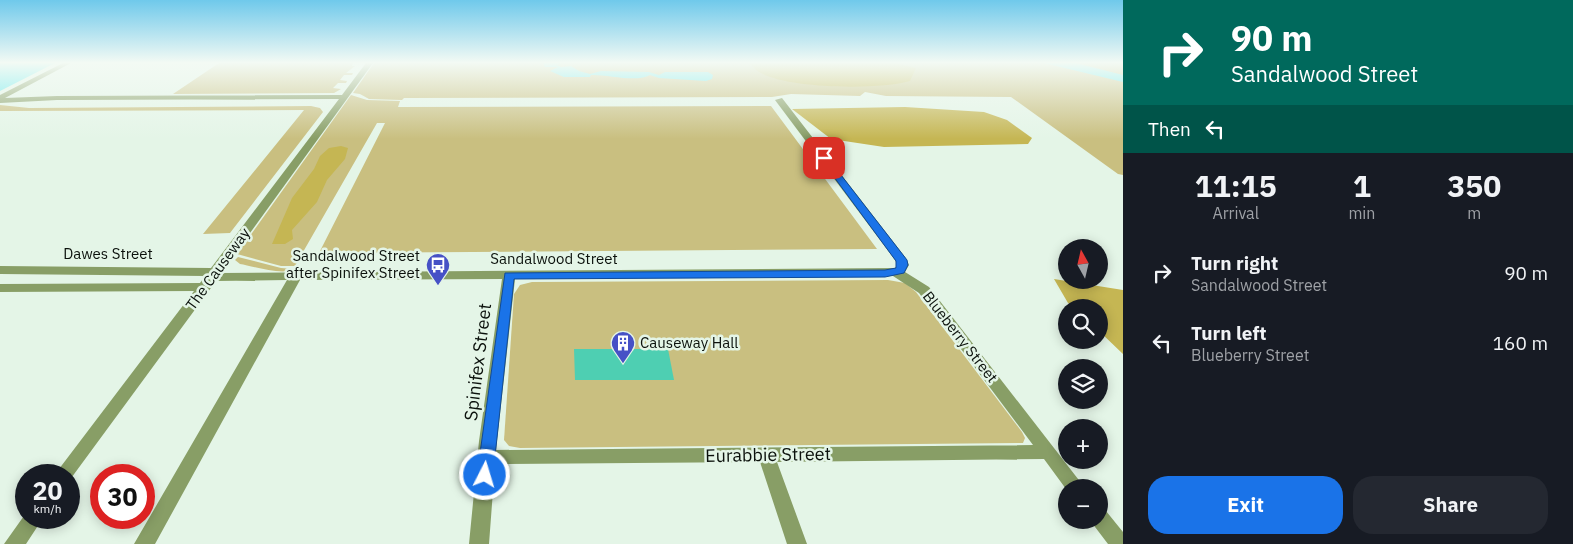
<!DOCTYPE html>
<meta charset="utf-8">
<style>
body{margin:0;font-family:"IBM Plex Sans",sans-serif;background:#242831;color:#f1f3f6;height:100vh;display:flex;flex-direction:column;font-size:19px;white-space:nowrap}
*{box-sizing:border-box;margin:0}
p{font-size:16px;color:#9ea1a6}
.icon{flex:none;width:28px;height:28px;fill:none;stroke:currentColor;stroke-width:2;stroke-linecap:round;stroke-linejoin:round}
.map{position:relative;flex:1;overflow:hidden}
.side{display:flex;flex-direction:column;background:#171b24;width:450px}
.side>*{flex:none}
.banner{background:#00695c;color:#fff;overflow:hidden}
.needle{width:32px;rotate:352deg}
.fabs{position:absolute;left:1058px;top:239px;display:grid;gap:10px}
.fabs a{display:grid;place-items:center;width:50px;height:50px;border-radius:50%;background:#171b24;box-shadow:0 2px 12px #0003;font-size:25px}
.speed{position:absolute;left:15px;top:464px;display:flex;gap:10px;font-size:25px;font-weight:700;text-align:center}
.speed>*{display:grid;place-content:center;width:65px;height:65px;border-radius:50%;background:#171b24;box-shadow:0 2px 12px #0003;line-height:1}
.speed small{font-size:12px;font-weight:400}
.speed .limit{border:8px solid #d22;background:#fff;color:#111}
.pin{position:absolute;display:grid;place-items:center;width:42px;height:42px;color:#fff;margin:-21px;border-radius:10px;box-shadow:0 2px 8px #0006}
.me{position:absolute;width:55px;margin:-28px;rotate:5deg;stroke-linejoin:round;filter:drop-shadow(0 0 4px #0008)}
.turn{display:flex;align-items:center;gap:18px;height:105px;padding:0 25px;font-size:22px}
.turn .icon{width:65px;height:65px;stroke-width:2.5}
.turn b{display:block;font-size:35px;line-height:42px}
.then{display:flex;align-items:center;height:48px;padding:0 25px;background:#0003;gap:10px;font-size:19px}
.eta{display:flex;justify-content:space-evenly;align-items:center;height:85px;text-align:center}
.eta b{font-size:30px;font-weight:700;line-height:35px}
.button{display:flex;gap:10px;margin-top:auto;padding:10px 25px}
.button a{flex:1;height:58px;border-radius:20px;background:#1a73e8;color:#fff;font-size:20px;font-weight:700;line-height:58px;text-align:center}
.button a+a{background:#242831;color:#f1f3f6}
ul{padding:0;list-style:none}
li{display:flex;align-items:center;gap:15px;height:70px;padding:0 25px}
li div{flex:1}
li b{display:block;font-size:19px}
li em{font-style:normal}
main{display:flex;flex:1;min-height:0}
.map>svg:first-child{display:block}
.green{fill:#c9bf80}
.forest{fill:#c5b653}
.water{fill:#59e8ef}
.building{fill:#4ecfb2}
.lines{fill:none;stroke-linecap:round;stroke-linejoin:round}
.minor{fill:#889e66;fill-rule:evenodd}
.route{fill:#1a73e8;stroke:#114b97}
.labels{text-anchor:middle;stroke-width:5;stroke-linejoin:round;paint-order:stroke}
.street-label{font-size:15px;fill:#0b110c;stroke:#e4f5e7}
.poi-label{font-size:15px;fill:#0b110c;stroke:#e4f5e7;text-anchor:end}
.near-street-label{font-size:18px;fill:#0b110c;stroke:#e4f5e7}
</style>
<main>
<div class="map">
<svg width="1123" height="544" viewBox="0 0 1123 544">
<rect width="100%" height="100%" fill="#e4f5e7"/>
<!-- green -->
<g class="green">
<path d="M219,63H353L352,66H355L346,73H353L352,75H344L340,80L347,81L346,83H338L333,88L341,89L334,93L173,94Z"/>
<path d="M374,63H1123V175L1118,174L1011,97L886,96L865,92L860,96L791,94L772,97L404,98L402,100L369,99L360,94L353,93Z"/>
<path d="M351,95L367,100L400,101L398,107L771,106L877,249L319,253L385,123H377L295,266H281L237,254Z"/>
<path d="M0,105L29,108L311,106L320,108L323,112L230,233L203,234L304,110L0,111Z"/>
<path d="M238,257L281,268L293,269C284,276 252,266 240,264L235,260Z"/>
<path d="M888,280L905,283L916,292L1022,432L1025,438L1023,443L520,448L509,446L504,440L514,294L520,285L532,282Z"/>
</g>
<!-- forest -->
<g class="forest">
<path d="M749,63H895L916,68L910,81C879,90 789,89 761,73C756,71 753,66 749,63Z"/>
<path d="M905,107L984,112L1007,120L1032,138L1028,144L884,147L831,139L792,109Z"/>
<path d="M341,146L348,148L345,159L327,180L317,202L292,230L293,239L285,244H272L292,198L314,169L320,156L329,148Z"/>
<path d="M1054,279L1123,290V354L1099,331V308L1073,307L1068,303Z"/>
</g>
<!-- water -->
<g class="water">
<path d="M0,63H55L0,91Z"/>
<path d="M543,63H561L557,65L561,67L571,66L579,71L590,74L601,71L649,72L659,75L665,72H708L713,75L712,79L706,81L659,78L650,75C637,83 606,74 591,75L590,77H564L550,71L558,67H545Z"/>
<path d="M1044,63H1076L1123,75V82Z"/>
</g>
<!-- building -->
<path class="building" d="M574,349H668L674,380H575Z"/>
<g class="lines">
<!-- minor -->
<g class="minor">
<path d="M63,63H71L5,98L57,96L342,95L366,63H373L221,273L895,268L897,265L895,260L775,100L782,98L905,257L909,265L905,272L929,287L1085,488H1066V489L1044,459L777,462L807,544H787L760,462L495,464L489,544H469L479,441L502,279L300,280L155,544H134L287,280L216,281L69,481V475H56L59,469L194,291L0,292V284L200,283L205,276L0,274V266L211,268L339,99L57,100L0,103V95ZM893,276L919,293L1033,445L496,450L515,279Z"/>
<path d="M1099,508L1106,511L1123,532V544H1108L1092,523L1091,520H1099Z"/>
<path d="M26,513V518H43L26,544H4Z"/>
</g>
</g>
<!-- sky -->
<linearGradient id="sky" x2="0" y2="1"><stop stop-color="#6fc9eb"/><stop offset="0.45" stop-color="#f3faf4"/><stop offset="1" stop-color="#f3faf4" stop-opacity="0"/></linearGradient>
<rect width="1123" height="139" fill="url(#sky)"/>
<!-- route -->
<path class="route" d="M824,156L827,157L907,260L908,265L904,273L885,277L514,279L493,475L491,480L485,482L479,480L477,475L505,273L885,270L896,268V261L820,158Z"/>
<!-- icons -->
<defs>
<g id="bus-pin" transform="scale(1.25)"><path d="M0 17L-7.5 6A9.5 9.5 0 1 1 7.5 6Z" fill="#4651c6" stroke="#e4f5e7"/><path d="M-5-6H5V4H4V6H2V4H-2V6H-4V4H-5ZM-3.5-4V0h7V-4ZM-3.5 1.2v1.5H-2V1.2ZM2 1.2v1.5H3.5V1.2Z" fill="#fff"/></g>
<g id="building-pin" transform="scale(1.25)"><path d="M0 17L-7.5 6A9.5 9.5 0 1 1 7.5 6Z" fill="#4651c6" stroke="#e4f5e7"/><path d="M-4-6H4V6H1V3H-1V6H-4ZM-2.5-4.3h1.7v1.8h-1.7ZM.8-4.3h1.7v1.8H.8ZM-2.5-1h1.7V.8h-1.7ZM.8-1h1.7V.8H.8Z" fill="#fff"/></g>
</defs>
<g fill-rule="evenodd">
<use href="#bus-pin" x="438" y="265"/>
<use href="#building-pin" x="623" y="343"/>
</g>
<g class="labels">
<!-- street labels -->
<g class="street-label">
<text x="108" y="259">Dawes Street</text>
<text x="554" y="264">Sandalwood Street</text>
<text transform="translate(218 269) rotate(-54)" y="5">The Causeway</text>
<text transform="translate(960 337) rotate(52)" y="5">Blueberry Street</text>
</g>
<!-- poi labels -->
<g class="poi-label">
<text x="420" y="261">Sandalwood Street<tspan x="420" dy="17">after Spinifex Street</tspan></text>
<text x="640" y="348" text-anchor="start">Causeway Hall</text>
</g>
<!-- near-street labels -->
<g class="near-street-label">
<text transform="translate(478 362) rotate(-83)" y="6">Spinifex Street</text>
<text transform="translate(768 455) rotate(-1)" y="6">Eurabbie Street</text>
</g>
</g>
</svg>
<div class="fabs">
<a><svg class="needle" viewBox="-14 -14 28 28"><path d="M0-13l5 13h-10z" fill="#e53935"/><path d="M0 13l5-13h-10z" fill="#9ea1a6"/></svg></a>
<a><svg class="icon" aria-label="search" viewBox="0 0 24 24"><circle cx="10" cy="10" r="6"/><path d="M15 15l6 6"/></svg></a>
<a><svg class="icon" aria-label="layers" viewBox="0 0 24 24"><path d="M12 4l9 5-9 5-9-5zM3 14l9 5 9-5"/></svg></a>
<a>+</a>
<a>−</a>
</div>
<div class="speed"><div>20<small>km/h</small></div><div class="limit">30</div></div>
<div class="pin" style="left:824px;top:158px;background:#d93025"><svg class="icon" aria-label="arrive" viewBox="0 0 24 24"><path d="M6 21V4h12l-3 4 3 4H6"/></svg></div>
<svg class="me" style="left:485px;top:475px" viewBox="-20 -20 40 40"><circle r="17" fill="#1a73e8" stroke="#fff" stroke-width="3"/><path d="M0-11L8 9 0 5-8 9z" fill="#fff"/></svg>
</div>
<section class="side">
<div class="banner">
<div class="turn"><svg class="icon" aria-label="right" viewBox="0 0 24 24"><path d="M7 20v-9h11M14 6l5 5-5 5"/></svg><div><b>90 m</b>Sandalwood Street</div></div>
<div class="then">Then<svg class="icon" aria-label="left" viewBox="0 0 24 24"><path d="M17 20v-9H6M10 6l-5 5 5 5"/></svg></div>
</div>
<div class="eta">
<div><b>11:15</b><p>Arrival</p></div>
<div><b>1</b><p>min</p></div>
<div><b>350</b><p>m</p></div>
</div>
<ul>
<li><svg class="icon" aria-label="right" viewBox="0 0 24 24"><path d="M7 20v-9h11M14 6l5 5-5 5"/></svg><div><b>Turn right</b><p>Sandalwood Street</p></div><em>90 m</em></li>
<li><svg class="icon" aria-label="left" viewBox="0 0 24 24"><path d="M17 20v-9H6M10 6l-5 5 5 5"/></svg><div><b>Turn left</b><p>Blueberry Street</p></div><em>160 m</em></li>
</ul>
<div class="button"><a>Exit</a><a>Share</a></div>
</section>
</main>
